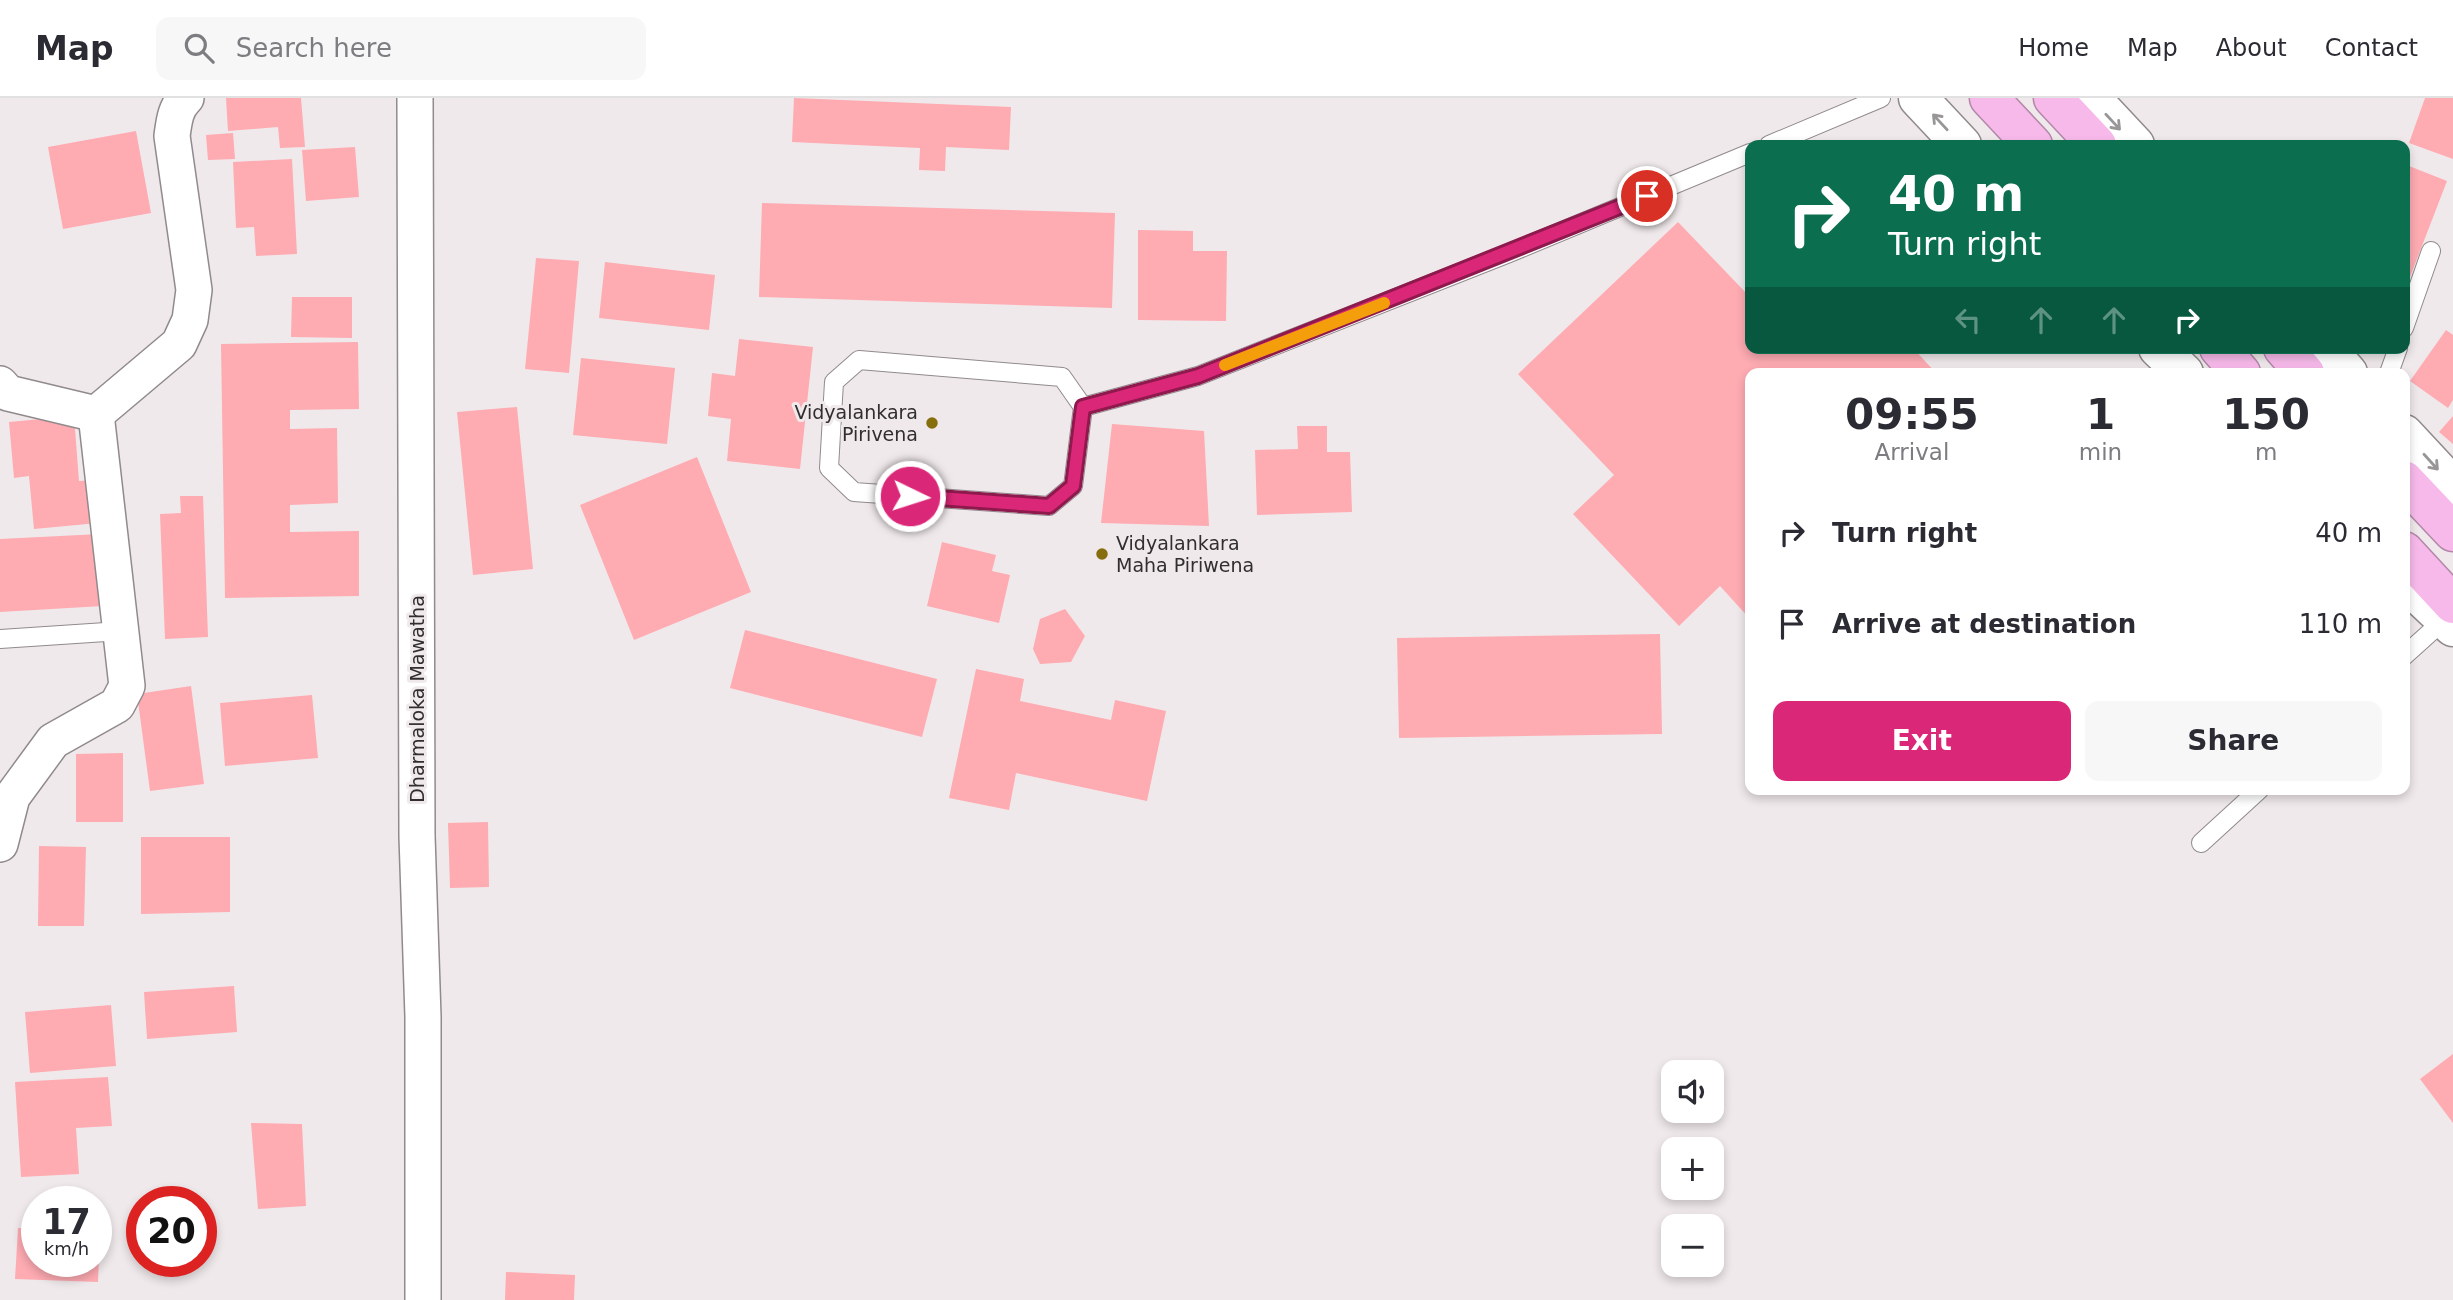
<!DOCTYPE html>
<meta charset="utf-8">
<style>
body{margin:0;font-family:"DejaVu Sans",sans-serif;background:#f7f7f7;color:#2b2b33;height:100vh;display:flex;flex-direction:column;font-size:26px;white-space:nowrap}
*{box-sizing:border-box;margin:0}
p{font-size:23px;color:#7c7c81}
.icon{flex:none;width:38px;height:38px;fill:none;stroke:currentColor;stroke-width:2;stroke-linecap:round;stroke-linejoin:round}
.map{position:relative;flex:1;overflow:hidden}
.panel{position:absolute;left:1745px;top:270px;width:665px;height:427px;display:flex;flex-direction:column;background:#fff;border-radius:14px;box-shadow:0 4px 10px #0003}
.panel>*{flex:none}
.top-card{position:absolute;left:1745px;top:42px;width:665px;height:214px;border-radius:14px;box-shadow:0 4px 10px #0003;background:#0b6e4f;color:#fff;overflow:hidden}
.buttons{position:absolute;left:1661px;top:962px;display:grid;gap:14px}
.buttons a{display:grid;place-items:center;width:63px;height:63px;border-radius:14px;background:#fff;box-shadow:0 4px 10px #0003;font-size:35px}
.speed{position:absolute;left:21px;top:1088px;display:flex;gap:14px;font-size:35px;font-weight:700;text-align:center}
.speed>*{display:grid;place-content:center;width:91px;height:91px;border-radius:50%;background:#fff;box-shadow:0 4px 10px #0003;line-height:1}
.speed small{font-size:18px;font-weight:400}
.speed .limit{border:10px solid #d22;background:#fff;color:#111}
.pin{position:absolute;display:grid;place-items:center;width:60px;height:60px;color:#fff;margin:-30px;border:4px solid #fff;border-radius:50%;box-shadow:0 2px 7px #0007}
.me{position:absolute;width:77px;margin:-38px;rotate:94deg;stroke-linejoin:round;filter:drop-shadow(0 0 5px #0008)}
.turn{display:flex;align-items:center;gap:24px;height:147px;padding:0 28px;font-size:32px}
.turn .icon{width:91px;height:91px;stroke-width:2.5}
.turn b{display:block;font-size:49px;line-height:60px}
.lanes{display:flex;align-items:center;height:66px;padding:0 28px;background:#0003;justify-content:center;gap:35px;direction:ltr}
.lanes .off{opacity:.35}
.eta{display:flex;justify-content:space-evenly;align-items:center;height:119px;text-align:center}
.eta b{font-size:42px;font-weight:600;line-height:49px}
.primary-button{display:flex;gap:14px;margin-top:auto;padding:14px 28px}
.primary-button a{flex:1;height:80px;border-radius:14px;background:#db2777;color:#fff;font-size:28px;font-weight:600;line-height:80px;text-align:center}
.primary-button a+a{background:#f7f7f7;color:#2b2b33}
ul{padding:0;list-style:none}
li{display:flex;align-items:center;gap:21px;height:91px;padding:0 28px}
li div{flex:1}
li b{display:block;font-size:26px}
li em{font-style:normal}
header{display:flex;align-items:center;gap:42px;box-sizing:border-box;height:98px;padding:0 35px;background:#fff;border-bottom:2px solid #e1e1e2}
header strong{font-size:33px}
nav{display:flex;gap:38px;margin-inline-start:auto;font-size:24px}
.search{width:490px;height:63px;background:#f7f7f7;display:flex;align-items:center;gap:18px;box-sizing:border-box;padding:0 24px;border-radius:14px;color:#7c7c81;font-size:26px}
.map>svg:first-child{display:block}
.building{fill:#feabb2}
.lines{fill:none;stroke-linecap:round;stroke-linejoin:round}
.lane-casing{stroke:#918a8c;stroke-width:20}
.street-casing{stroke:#918a8c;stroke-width:38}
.secondary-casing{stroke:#918a8c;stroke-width:41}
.highway-casing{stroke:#b288a9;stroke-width:41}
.lane{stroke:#fff;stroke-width:18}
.street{stroke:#fff;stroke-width:35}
.secondary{stroke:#fff;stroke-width:38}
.highway{stroke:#f7b9ea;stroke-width:38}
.oneway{stroke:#989697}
.route-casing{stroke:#8e194d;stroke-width:18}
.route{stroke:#db2777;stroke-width:12}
.slow{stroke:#f59e0b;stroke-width:12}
.poi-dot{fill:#866e0d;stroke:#f0e9eb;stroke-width:2.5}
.labels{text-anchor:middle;stroke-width:6;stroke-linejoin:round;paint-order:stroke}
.poi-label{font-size:19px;fill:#312e2f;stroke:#f0e9eb;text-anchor:end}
.street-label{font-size:19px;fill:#312e2f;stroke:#f0e9eb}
</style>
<header>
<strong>Map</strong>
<div class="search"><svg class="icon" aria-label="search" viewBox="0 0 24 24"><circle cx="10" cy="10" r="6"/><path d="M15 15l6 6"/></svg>Search here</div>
<nav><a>Home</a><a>Map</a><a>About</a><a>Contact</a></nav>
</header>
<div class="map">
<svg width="2453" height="1202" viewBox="0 0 2453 1202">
<rect width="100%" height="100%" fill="#f0e9eb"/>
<!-- building -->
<g class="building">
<path d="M226,0H301L305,49L280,50L278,29L228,33Z"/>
<path d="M794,0L1011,9L1009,52L946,49L945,73L919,72L920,50L792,44Z"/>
<path d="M2425,0H2453V61L2409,45Z"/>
<path d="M136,33L151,115L63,131L48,49Z"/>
<path d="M233,35L235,61L208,62L206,37Z"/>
<path d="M355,49L359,99L306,103L302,52Z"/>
<path d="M292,61L297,156L256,158L254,129L236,130L233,64Z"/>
<path d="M2404,66L2447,83L2405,192H2404Z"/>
<path d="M762,105L1115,115L1112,210L759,199Z"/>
<path d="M1678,124L1750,199V250H1913L1936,275H1750V521L1720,488L1679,528L1573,416L1614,377L1518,276Z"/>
<path d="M1138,132L1193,133V153H1227L1226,223L1138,222Z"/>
<path d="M536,160L579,163L569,275L525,271Z"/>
<path d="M605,164L715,177L709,232L599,220Z"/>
<path d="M292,199H352V240L291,239Z"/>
<path d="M2446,232L2453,237V302L2448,310L2410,283Z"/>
<path d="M739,241L813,249L800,371L727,363L731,321L708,318L712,275L735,278Z"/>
<path d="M358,244L359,311L290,312V331L337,330L338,405L290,407V434L359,433V498L225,500L221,246Z"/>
<path d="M581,260L675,270L667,346L573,337Z"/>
<path d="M517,309L533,471L473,477L457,314Z"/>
<path d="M74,318L79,383L94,382L98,425L34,431L29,378L14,380L9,324Z"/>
<path d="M2453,318V346L2439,334Z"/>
<path d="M1112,326L1204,333L1209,428L1101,425Z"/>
<path d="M1297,328H1327V354H1350L1352,414L1257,417L1255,352L1298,351Z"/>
<path d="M697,359L751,494L634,542L580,407Z"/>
<path d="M180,398H203L208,539L165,541L160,416L181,415Z"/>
<path d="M100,436L103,508L0,514V441Z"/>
<path d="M942,444L996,457L992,473L1010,477L999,525L927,508Z"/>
<path d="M1065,511L1085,538L1071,564L1040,566L1033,551L1040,521Z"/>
<path d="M745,532L937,581L922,639L730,590Z"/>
<path d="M1660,536L1662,636L1399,640L1397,540Z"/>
<path d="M976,571L1024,581L1020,603L1111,622L1115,602L1166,613L1147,703L1016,675L1009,712L949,700Z"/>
<path d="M191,588L204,686L150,693L137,596Z"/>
<path d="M312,597L318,660L225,668L220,605Z"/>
<path d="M123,655V724H76V656Z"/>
<path d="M488,724L489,789L450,790L448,725Z"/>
<path d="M141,739H230V814L141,816Z"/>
<path d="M39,748L86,749L84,828H38Z"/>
<path d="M234,888L237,934L147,941L144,894Z"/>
<path d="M111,907L116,968L30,975L25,914Z"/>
<path d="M2453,956V1025L2420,981Z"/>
<path d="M108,979L112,1028L76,1030L79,1076L21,1079L15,984Z"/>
<path d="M251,1025L302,1026L306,1108L258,1111Z"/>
<path d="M18,1130L37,1131V1164H96V1134H100L98,1184L15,1181Z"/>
<path d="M506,1174L575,1177L574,1202H505Z"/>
</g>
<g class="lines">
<!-- lane casing -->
<g class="lane-casing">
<g id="lane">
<path d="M1769,47L1881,0"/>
<path d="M2404,230L2431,153"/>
<path d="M859,262L1062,279L1083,309L1073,388L1049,408L854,394L829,370L834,284Z"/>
<path d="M2389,275L2398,250"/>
<path d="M1083,309L1198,278L1507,156L1750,55"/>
<path d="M0,541L121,533"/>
<path d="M2404,558L2444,522"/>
<path d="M2201,745L2260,691"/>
</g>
</g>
<!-- street casing -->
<g class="street-casing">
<g id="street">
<path d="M415,0L417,738L423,919V1202"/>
<path d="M0,286L8,295L96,316"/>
<path d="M96,316L179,246L190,222L194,192L172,38C174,24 175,10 186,0"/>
<path d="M0,746L12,699L53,643L117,607L127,588L96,316"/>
</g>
</g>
<!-- secondary casing -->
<g class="secondary-casing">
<g id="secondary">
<path d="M1918,0L1962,47"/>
<path d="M2091,0L2135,47"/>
<path d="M2158,250L2184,275"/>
<path d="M2326,250L2348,275"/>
<path d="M2404,336L2446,381L2453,395"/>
<path d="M2404,483L2453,529"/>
</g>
</g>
<!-- highway casing -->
<g class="highway-casing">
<g id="highway">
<path d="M1989,0L2033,47"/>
<path d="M2053,0L2097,47"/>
<path d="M2219,250L2241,275"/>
<path d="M2283,250L2305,275"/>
<path d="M2404,382L2453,434"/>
<path d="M2404,453L2453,506"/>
</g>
</g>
<!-- lane -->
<use href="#lane" class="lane"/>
<!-- street -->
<use href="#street" class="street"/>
<!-- secondary -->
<use href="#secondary" class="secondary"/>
<!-- highway -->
<use href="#highway" class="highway"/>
</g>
<!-- one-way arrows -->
<defs><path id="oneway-shaft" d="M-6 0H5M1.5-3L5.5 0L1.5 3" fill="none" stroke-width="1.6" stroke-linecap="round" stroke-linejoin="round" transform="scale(1.75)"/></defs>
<g class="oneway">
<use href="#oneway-shaft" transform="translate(1940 24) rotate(-133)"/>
<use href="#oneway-shaft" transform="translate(2113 24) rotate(47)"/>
<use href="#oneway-shaft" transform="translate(2431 364) rotate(48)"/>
</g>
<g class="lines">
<!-- route casing -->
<g class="route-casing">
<path id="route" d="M910,398L1049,408L1073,388L1083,309L1198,278L1647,98"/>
</g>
<!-- route -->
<use href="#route" class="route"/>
<!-- slow -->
<path class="slow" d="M1225,267L1384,205"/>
</g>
<!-- markers -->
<g class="poi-dot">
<circle cx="932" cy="325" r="7"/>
<circle cx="1102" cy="456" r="7"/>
</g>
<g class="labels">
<!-- poi labels -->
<g class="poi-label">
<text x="918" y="321">Vidyalankara<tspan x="918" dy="22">Pirivena</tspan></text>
<text x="1116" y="452" text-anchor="start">Vidyalankara<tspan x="1116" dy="22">Maha Piriwena</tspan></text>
</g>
<!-- street labels -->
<g class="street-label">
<text transform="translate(417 601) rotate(-90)" y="7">Dharmaloka Mawatha</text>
</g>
</g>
</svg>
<div class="buttons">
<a><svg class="icon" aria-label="sound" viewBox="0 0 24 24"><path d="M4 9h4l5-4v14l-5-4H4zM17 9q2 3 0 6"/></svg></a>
<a>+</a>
<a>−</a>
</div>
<div class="speed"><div>17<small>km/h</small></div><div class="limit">20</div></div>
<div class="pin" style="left:1647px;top:98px;background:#d93025"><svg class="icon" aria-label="arrive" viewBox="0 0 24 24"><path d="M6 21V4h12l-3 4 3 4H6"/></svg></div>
<svg class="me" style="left:910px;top:398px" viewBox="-20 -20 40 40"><circle r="17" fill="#db2777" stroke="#fff" stroke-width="3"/><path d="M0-11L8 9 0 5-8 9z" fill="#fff"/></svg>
<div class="top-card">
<div class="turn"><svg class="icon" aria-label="right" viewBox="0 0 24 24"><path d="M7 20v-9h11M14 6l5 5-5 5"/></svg><div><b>40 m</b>Turn right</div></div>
<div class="lanes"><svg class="icon off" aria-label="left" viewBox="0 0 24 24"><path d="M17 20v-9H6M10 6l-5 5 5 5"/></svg><svg class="icon off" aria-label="ahead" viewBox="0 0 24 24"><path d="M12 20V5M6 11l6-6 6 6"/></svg><svg class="icon off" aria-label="ahead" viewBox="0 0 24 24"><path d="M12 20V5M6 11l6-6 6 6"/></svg><svg class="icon" aria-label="right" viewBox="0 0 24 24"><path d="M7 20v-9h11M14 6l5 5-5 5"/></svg></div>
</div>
<section class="panel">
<div class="eta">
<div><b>09:55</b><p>Arrival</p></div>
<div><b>1</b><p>min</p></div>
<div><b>150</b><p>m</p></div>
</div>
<ul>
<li><svg class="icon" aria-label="right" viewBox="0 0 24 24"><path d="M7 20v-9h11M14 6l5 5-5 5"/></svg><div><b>Turn right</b></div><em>40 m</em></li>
<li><svg class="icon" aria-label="arrive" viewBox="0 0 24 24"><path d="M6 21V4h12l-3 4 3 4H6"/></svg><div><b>Arrive at destination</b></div><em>110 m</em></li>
</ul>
<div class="primary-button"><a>Exit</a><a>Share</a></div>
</section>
</div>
